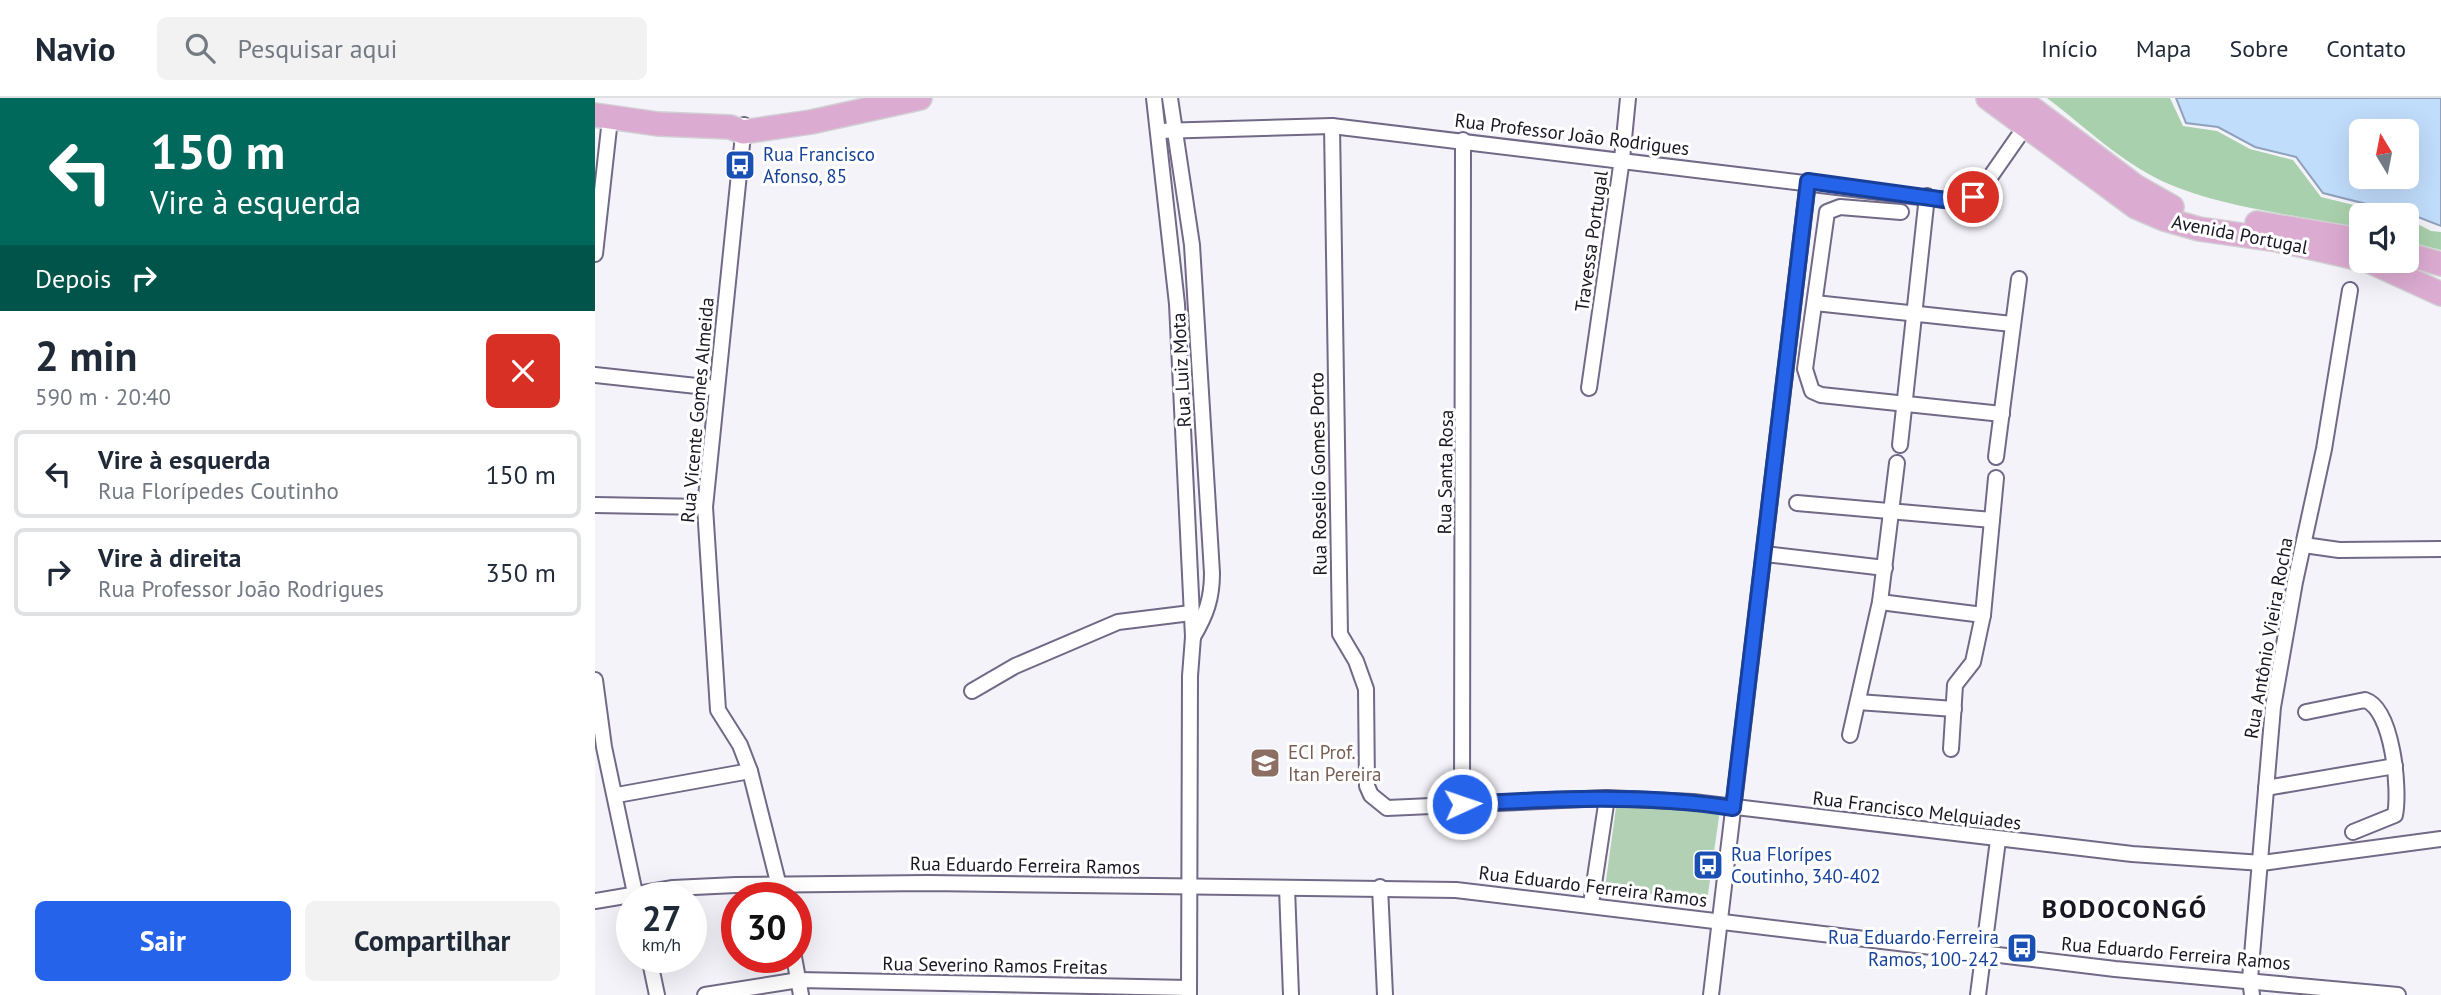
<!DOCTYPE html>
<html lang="pt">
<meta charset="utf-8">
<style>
body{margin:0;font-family:"PT Sans",sans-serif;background:#f2f2f3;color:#1f2937;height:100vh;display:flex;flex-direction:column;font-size:26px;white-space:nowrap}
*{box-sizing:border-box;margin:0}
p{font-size:23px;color:#747a83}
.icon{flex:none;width:38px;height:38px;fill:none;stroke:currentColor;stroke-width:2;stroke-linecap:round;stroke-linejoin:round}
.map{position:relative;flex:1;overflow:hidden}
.sheet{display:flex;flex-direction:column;background:#fff;width:595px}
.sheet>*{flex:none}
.banner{background:#00695c;color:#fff;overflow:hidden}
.needle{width:46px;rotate:350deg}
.tools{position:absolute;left:1754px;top:21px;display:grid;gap:14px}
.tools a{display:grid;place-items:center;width:70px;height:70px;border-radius:10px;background:#fff;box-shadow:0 7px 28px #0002;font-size:35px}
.speed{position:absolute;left:21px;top:784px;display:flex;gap:14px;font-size:35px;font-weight:700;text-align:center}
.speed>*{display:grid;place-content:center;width:91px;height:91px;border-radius:50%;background:#fff;box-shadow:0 7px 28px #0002;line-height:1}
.speed small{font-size:18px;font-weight:400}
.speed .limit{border:10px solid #d22;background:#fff;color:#111}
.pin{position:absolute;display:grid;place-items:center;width:60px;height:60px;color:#fff;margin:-30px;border:4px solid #fff;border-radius:50%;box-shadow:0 2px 7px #0007}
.me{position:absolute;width:77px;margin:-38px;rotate:87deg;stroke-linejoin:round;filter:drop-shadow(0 0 5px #0008)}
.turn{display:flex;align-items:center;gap:24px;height:147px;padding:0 35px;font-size:32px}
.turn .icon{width:91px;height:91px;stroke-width:2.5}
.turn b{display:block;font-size:49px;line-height:60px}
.then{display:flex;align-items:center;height:66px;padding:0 35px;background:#0003;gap:14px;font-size:26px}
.round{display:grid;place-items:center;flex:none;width:74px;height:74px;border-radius:10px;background:#f2f2f3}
.overview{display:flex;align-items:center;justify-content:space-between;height:119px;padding:0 35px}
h1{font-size:42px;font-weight:700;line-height:52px}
.cta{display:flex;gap:14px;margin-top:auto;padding:14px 35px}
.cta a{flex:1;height:80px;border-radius:10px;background:#2563eb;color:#fff;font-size:28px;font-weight:700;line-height:80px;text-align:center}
.cta a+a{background:#f2f2f3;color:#1f2937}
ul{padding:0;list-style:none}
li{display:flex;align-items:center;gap:21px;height:88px;margin:0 14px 10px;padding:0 21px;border:4px solid #e0e1e3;border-radius:10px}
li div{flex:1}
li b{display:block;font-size:26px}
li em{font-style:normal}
header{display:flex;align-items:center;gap:42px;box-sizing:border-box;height:98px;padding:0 35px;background:#fff;border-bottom:2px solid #e0e1e3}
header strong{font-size:33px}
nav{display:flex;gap:38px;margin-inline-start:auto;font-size:24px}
.search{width:490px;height:63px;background:#f2f2f3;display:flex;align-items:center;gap:18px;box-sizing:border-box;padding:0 24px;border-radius:10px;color:#747a83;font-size:26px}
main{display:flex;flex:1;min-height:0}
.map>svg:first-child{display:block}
.green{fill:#b2d1b4}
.forest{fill:#a9d0ac}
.water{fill:#c1ddfc;stroke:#8fa1bb;stroke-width:2;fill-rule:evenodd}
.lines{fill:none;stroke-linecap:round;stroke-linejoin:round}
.minor-casing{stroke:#716986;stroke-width:18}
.primary-casing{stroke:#d1d0d3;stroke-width:26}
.minor{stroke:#fff;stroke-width:14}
.primary{stroke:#dcabd1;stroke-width:23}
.route-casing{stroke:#184099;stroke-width:18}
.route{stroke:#2563eb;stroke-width:12}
.labels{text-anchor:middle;stroke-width:6;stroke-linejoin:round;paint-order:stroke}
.street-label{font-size:19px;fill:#191622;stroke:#fff}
.transit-label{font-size:19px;fill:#164399;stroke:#fff;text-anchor:start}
.education-label{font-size:19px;fill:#785e54;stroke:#fff;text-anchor:start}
.district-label{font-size:26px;font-weight:bold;letter-spacing:2px;fill:#191622;stroke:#fff}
</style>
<header>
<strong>Navio</strong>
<div class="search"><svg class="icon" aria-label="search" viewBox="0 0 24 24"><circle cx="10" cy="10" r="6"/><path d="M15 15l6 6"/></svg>Pesquisar aqui</div>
<nav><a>Início</a><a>Mapa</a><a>Sobre</a><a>Contato</a></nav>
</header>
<main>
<section class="sheet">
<div class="banner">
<div class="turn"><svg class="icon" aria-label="left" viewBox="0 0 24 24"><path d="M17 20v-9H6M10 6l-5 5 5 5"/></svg><div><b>150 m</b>Vire à esquerda</div></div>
<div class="then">Depois<svg class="icon" aria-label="right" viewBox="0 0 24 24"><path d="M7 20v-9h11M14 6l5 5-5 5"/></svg></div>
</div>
<div class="overview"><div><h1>2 min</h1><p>590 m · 20:40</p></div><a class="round" style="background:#d93025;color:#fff"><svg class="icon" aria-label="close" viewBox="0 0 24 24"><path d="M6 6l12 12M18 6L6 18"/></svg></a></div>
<ul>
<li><svg class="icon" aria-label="left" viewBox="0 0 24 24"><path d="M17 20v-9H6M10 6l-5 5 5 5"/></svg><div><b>Vire à esquerda</b><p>Rua Florípedes Coutinho</p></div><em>150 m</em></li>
<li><svg class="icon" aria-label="right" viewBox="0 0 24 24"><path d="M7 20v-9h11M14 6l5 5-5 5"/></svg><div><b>Vire à direita</b><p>Rua Professor João Rodrigues</p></div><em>350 m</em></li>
</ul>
<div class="cta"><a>Sair</a><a>Compartilhar</a></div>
</section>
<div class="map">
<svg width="1846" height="897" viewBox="0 0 1846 897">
<rect width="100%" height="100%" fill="#f5f3fa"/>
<!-- green -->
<path class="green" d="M1022,702L1125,712L1112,803L1010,790Z"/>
<!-- forest -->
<g class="forest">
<path d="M1452,0H1575L1588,28L1622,33L1655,51L1698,62L1726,99L1799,117H1766V131C1702,116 1630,111 1569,84C1526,64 1490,29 1452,0Z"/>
<path d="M1811,120L1836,133L1846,134V152L1811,143Z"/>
</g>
<!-- water -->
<path class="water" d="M1581,0H1846V128L1823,119L1728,95L1701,59L1660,49L1623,29L1591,25ZM1766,33H1811V79H1766Z"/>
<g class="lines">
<!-- minor casing -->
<g class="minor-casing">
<g id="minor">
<path d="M559,0L582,206L598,539L595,578L594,897"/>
<path d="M575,0L597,147L617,475C617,501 611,517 598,539"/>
<path d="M149,27L110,409L123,612L145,647L155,673L187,800"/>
<path d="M737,28L745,536L761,563L771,591L772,688L776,697L792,710L1012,700L1098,704L1537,756L1667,765L1846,741"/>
<path d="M563,33L737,28L1358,103L1374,101L1384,95L1430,29"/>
<path d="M1306,114L1245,109L1232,114L1210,271L1217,293L1226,297L1407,316"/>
<path d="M0,156L15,21"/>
<path d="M1220,205L1417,226"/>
<path d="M0,277L120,290"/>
<path d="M994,290L1027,61L1033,0"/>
<path d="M1305,347L1332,98"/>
<path d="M1401,359L1424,181"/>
<path d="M1202,405L1397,422"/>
<path d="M0,407L110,409"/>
<path d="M1709,447L1744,452L1846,451"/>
<path d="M1170,456L1290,470"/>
<path d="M1285,504L1388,517"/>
<path d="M0,582L9,649L41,800"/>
<path d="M377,593L420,568L523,524L596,515"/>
<path d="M1263,604L1359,611"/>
<path d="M1711,614L1770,602C1798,611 1805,692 1800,717L1758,734"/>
<path d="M1255,637L1285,504L1302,365"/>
<path d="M1356,651L1360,587L1378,564L1388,517L1401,380"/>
<path d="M1671,690L1800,668"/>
<path d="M22,697L155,673"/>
<path d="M867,706L868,42"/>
<path d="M785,789L790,897"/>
<path d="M692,790L696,897"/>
<path d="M0,803L78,790L141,787L333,785L861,792L1520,871L1803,897"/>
<path d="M996,806L1012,700"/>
<path d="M54,859L62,897"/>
<path d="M199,859L206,897"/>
<path d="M110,897L204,882L594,890"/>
<path d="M1116,897L1213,83"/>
<path d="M1383,897L1403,742"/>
<path d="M1657,897L1655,881L1678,609L1700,484L1729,351L1755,192"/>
</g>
</g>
<!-- primary casing -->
<g class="primary-casing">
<g id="primary">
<path d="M1393,0L1541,109L1569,121L1604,131L1682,142L1766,161"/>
<path d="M1423,0L1540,88L1577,109"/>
<path d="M0,17L63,26L135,29L148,34L216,24L325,0"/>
<path d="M1662,125L1766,142"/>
<path d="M1811,156L1846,166"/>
<path d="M1774,163L1846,196"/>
</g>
</g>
<!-- minor -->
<use href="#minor" class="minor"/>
<!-- primary -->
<use href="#primary" class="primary"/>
</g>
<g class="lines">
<!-- route casing -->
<g class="route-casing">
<path id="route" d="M867,706C958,701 1048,696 1138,710L1213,83L1358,103L1378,99"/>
</g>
<!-- route -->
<use href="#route" class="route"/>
</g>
<!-- icons -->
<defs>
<g id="bus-square" transform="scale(1.575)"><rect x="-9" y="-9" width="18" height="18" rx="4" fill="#1a4fb4" stroke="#fff"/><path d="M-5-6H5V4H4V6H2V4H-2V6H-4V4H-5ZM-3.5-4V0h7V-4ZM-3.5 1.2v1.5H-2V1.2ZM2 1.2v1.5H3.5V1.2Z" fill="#fff"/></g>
<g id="school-square" transform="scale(1.575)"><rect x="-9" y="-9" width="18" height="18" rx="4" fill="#8d6e63" stroke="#fff"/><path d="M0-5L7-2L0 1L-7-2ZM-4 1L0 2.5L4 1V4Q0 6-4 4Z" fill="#fff"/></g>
</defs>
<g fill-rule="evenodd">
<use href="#bus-square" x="145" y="67"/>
<use href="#school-square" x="670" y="665"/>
<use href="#bus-square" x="1113" y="767"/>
<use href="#bus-square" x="1427" y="850"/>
</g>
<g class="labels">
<!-- street labels -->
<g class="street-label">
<text transform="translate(977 36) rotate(7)" y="7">Rua Professor João Rodrigues</text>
<text transform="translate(1645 136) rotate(11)" y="7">Avenida Portugal</text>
<text transform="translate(996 143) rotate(-82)" y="7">Travessa Portugal</text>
<text transform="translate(586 272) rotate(-93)" y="7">Rua Luiz Mota</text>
<text transform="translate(102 312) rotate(-85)" y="7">Rua Vicente Gomes Almeida</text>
<text transform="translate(850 374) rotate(-89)" y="7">Rua Santa Rosa</text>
<text transform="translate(723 376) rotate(-91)" y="7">Rua Roselio Gomes Porto</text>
<text transform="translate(1673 540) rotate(-80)" y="7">Rua Antônio Vieira Rocha</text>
<text transform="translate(1322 712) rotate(7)" y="7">Rua Francisco Melquiades</text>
<text transform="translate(430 767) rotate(1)" y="7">Rua Eduardo Ferreira Ramos</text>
<text transform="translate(998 788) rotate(7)" y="7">Rua Eduardo Ferreira Ramos</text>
<text transform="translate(1581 855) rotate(5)" y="7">Rua Eduardo Ferreira Ramos</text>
<text transform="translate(400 867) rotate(1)" y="7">Rua Severino Ramos Freitas</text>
</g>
<!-- transit labels -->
<g class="transit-label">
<text x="168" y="63">Rua Francisco<tspan x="168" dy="22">Afonso, 85</tspan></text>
<text x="1136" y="763">Rua Florípes<tspan x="1136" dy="22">Coutinho, 340-402</tspan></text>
<text x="1404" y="846" text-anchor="end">Rua Eduardo Ferreira<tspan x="1404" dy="22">Ramos, 100-242</tspan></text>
</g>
<!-- education labels -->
<g class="education-label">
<text x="693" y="661">ECI Prof.<tspan x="693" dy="22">Itan Pereira</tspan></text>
</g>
<!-- district labels -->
<g class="district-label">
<text x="1530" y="820">BODOCONGÓ</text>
</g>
</g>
</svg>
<div class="tools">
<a><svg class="needle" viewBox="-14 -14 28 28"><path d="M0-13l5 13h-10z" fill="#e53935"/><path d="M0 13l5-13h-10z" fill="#747a83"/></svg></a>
<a><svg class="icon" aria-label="sound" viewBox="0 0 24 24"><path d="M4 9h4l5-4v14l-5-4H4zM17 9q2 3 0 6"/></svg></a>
</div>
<div class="speed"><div>27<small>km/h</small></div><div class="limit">30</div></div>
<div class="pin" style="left:1378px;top:99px;background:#d93025"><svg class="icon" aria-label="arrive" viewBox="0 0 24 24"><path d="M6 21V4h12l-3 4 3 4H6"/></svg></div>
<svg class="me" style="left:867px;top:706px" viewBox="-20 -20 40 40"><circle r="17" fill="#2563eb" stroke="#fff" stroke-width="3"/><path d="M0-11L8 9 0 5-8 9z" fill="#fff"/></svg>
</div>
</main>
